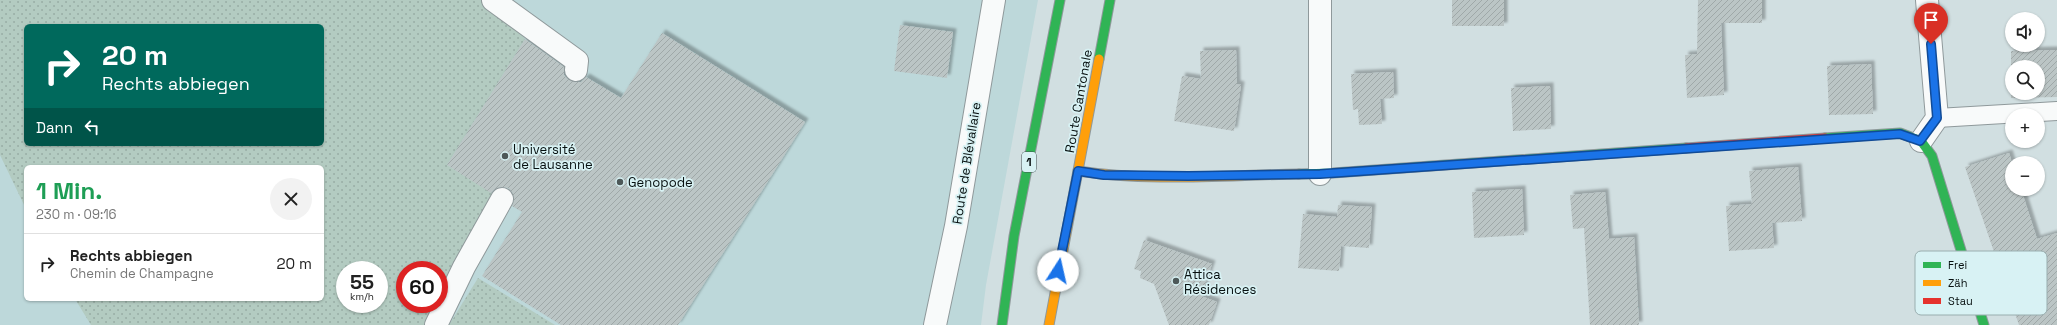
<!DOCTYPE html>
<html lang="de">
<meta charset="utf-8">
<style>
body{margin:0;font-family:"Space Grotesk",sans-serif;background:#f2f2f2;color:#222;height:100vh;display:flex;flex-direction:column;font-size:15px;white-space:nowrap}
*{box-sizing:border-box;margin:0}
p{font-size:13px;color:#767676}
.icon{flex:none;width:22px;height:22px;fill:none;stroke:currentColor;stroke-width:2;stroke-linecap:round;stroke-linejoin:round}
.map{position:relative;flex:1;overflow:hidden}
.sheet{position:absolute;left:24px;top:165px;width:300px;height:136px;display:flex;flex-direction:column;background:#fff;border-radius:6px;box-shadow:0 1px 3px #0004}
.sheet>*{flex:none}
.banner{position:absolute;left:24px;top:24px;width:300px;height:122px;border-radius:6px;box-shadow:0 1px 3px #0004;background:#00695c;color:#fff;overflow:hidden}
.tools{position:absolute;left:2005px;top:12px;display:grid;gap:8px}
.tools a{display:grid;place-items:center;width:40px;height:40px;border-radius:50%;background:#fff;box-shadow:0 1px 3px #0004;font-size:20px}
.speed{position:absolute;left:336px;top:261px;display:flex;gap:8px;font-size:20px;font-weight:700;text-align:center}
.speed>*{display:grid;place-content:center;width:52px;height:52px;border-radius:50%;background:#fff;box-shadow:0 1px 3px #0004;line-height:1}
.speed small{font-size:10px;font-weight:400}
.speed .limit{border:6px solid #d22;background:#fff;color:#111}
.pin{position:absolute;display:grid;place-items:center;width:34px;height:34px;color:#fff;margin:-41px -17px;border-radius:50% 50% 50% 0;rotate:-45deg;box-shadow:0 0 4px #0007}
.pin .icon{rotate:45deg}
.me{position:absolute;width:44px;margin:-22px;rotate:10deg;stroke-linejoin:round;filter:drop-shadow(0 0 3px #0008)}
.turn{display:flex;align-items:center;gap:14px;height:84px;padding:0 12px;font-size:18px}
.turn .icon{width:52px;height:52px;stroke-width:2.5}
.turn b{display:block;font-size:28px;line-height:34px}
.then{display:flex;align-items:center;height:38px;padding:0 12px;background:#0003;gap:8px;font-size:15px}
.round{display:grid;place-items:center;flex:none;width:42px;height:42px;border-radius:21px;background:#f2f2f2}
.overview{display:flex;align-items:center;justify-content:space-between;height:68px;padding:0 12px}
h1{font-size:24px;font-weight:600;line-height:30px;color:#1e9e55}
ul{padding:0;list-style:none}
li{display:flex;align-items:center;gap:12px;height:60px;padding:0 12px;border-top:1px solid #e0e0e0}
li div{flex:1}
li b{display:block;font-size:15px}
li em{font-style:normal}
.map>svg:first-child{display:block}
.built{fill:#bdd8da;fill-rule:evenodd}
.grass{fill:url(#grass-dots);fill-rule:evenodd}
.building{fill:url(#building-hatch);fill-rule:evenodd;filter:url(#shadow)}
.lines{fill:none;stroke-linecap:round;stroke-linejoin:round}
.lane-casing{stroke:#8f999b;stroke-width:20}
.street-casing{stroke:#8f999b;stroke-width:24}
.fast-casing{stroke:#8f999b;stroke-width:11}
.slow-casing{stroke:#8f999b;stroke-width:11}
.jam-casing{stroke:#8f999b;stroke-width:11}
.lane{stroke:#f8fafa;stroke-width:18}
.street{stroke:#f8fafa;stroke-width:22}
.fast{stroke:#30b455;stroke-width:9}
.slow{stroke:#ff9f0a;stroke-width:9}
.jam{stroke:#e5322d;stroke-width:9}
.route-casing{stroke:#114b97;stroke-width:10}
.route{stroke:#1a73e8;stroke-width:7}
.poi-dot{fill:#4d5858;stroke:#d8f2f4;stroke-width:1.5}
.labels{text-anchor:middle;stroke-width:3.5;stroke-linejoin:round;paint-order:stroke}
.shield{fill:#d8f2f4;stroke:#455354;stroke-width:1}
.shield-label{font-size:12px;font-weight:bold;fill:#060f0f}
.street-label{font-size:13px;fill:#060f0f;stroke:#d8f2f4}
.poi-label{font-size:13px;fill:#060f0f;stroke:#d8f2f4;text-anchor:start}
.key{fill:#d8f2f4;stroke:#99aeaf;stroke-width:1}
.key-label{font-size:11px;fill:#060f0f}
</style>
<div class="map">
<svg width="2057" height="325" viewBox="0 0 2057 325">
<defs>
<pattern id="grass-dots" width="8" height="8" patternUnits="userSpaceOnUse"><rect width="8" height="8" fill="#b3cbc1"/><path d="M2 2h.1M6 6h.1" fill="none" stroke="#98ada5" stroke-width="1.8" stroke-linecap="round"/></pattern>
<pattern id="building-hatch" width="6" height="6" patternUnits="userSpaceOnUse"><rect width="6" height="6" fill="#bbc5c5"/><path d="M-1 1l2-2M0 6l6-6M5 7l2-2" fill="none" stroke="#9fa8a8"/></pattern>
<filter id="shadow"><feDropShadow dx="3.5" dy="-3.5" stdDeviation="1" flood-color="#0004"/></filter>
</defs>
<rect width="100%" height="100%" fill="#d1dfe1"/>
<!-- built -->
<path class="built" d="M0,0H1038L986,285L981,325H0ZM26,26H322V144H26ZM26,167H322V299H26ZM345,270H379V304H345ZM405,270H439V304H405Z"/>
<!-- grass -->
<g class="grass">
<path d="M0,0H493L500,4L525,39L447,165L502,199L436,325H91L75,299H322V167H26V209L0,155ZM26,26H322V144H26ZM345,270H379V304H345ZM405,270H439V304H405Z"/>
<path d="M478,278L555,325H449Z"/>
</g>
<!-- building -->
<g class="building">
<rect x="1452" y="0" width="52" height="26"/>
<path d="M1698,0H1762V23H1721L1724,95L1687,98L1685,55L1697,54Z"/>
<path d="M900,25L953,32L947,78L894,71Z"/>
<path d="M662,33L805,122L678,325H561L482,276L522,212L512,206L514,199L512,192L508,188L501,187L495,189L491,193L447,165L525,39L564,67V75L569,80L575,82H581L586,77L621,98Z"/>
<path d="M1236,50L1237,84L1241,85L1234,131L1174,121L1182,76L1201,79L1200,51Z"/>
<path d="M2057,50V97L2011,98V51ZM2012,67H2038V93H2012Z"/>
<path d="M1871,64L1873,114L1829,115L1827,66Z"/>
<path d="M1393,72L1394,98L1380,99L1382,124L1359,125L1358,109L1353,110L1351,74Z"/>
<path d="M1550,86L1551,129L1513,131L1511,88Z"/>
<path d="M2009,153L2012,163V189H2021L2037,239L2057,233V325H2019L1965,167Z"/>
<path d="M1798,167L1802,221L1772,223L1774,248L1729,251L1726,206L1752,204L1749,171Z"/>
<path d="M1522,189L1524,235L1474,238L1472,192Z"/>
<path d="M1605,192L1609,239L1634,237L1639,325H1590L1584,228L1573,229L1570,195Z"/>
<path d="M1338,205L1372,207L1369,248L1341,246L1339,271L1298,268L1303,214L1337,217Z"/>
<path d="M1144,240L1212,264L1201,296L1217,302L1209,325H1169L1154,284L1140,278L1141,271L1134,269Z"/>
</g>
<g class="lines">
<!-- lane casing -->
<g class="lane-casing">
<path id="lane" d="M1937,118L2057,111"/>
</g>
<!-- street casing -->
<g class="street-casing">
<g id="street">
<path d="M493,0L577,61L576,70"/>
<path d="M1921,141L1937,118L1927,0"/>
<path d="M1320,174V0"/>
<path d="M436,325L464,267L502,199"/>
<path d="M935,325L956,226L994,0"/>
</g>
</g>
<!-- fast casing -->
<g class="fast-casing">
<g id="fast">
<path d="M1099,59L1110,0"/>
<path d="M1825,138L1900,133L1921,141L1932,156L1984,325"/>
<path d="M1299,174L1333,173L1686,148"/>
<path d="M1002,325L1014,236L1060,0"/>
</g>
</g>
<!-- slow casing -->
<g class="slow-casing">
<g id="slow">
<path d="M1078,171C1149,182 1227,175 1299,174"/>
<path d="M1049,325L1099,59"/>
</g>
</g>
<!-- jam casing -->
<g class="jam-casing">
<path id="jam" d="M1686,148L1825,138"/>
</g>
<!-- lane -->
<use href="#lane" class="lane"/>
<!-- street -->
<use href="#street" class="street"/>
<!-- fast -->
<use href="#fast" class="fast"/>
<!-- slow -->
<use href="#slow" class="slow"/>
<!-- jam -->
<use href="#jam" class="jam"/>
</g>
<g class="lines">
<!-- route casing -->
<g class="route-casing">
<path id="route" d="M1058,271L1078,171L1104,175L1188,176L1320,174L1900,134L1920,141L1937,118L1931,44"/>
</g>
<!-- route -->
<use href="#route" class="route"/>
</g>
<!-- markers -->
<g class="poi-dot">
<circle cx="505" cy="156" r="4"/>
<circle cx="620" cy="182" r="4"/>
<circle cx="1176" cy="281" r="4"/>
</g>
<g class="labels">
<!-- shield labels -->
<rect class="shield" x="1022" y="152" width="14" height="20" rx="3"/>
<g class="shield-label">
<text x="1029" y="166">1</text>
</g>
<!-- street labels -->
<g class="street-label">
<text transform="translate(1078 101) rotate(-80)" y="5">Route Cantonale</text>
<text transform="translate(966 163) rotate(-81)" y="5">Route de Blévallaire</text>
</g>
<!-- poi labels -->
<g class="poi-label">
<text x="513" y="154">Université<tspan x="513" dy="15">de Lausanne</tspan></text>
<text x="628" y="187">Genopode</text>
<text x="1184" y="279">Attica<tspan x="1184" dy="15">Résidences</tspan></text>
</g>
</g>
<!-- legend -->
<rect x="1915" y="251" width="132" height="64" rx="6" class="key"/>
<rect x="1923" y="262" width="18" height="6" fill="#30b455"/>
<rect x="1923" y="280" width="18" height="6" fill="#ff9f0a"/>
<rect x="1923" y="298" width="18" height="6" fill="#e5322d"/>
<g class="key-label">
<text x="1948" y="269">Frei</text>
<text x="1948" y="287">Zäh</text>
<text x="1948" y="305">Stau</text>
</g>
</svg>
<div class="tools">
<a><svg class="icon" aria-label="sound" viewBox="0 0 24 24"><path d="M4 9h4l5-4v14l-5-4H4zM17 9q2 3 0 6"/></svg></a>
<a><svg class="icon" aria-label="search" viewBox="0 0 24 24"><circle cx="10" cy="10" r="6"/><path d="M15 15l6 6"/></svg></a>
<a>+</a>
<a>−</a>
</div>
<div class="speed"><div>55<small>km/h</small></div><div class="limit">60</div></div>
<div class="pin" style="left:1931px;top:44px;background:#d93025"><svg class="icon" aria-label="arrive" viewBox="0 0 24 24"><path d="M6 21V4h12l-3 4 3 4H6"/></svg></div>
<svg class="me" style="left:1058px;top:271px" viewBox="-20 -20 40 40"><circle r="19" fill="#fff"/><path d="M0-13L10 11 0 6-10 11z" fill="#1a73e8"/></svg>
<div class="banner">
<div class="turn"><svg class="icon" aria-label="right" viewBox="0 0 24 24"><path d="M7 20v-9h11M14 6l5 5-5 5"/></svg><div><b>20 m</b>Rechts abbiegen</div></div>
<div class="then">Dann<svg class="icon" aria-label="left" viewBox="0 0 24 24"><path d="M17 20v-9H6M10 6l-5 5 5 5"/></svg></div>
</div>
<section class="sheet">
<div class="overview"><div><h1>1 Min.</h1><p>230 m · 09:16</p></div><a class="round"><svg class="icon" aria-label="close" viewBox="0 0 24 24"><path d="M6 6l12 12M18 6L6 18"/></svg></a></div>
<ul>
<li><svg class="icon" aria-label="right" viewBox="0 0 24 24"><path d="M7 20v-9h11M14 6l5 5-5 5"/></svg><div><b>Rechts abbiegen</b><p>Chemin de Champagne</p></div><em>20 m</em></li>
</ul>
</section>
</div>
